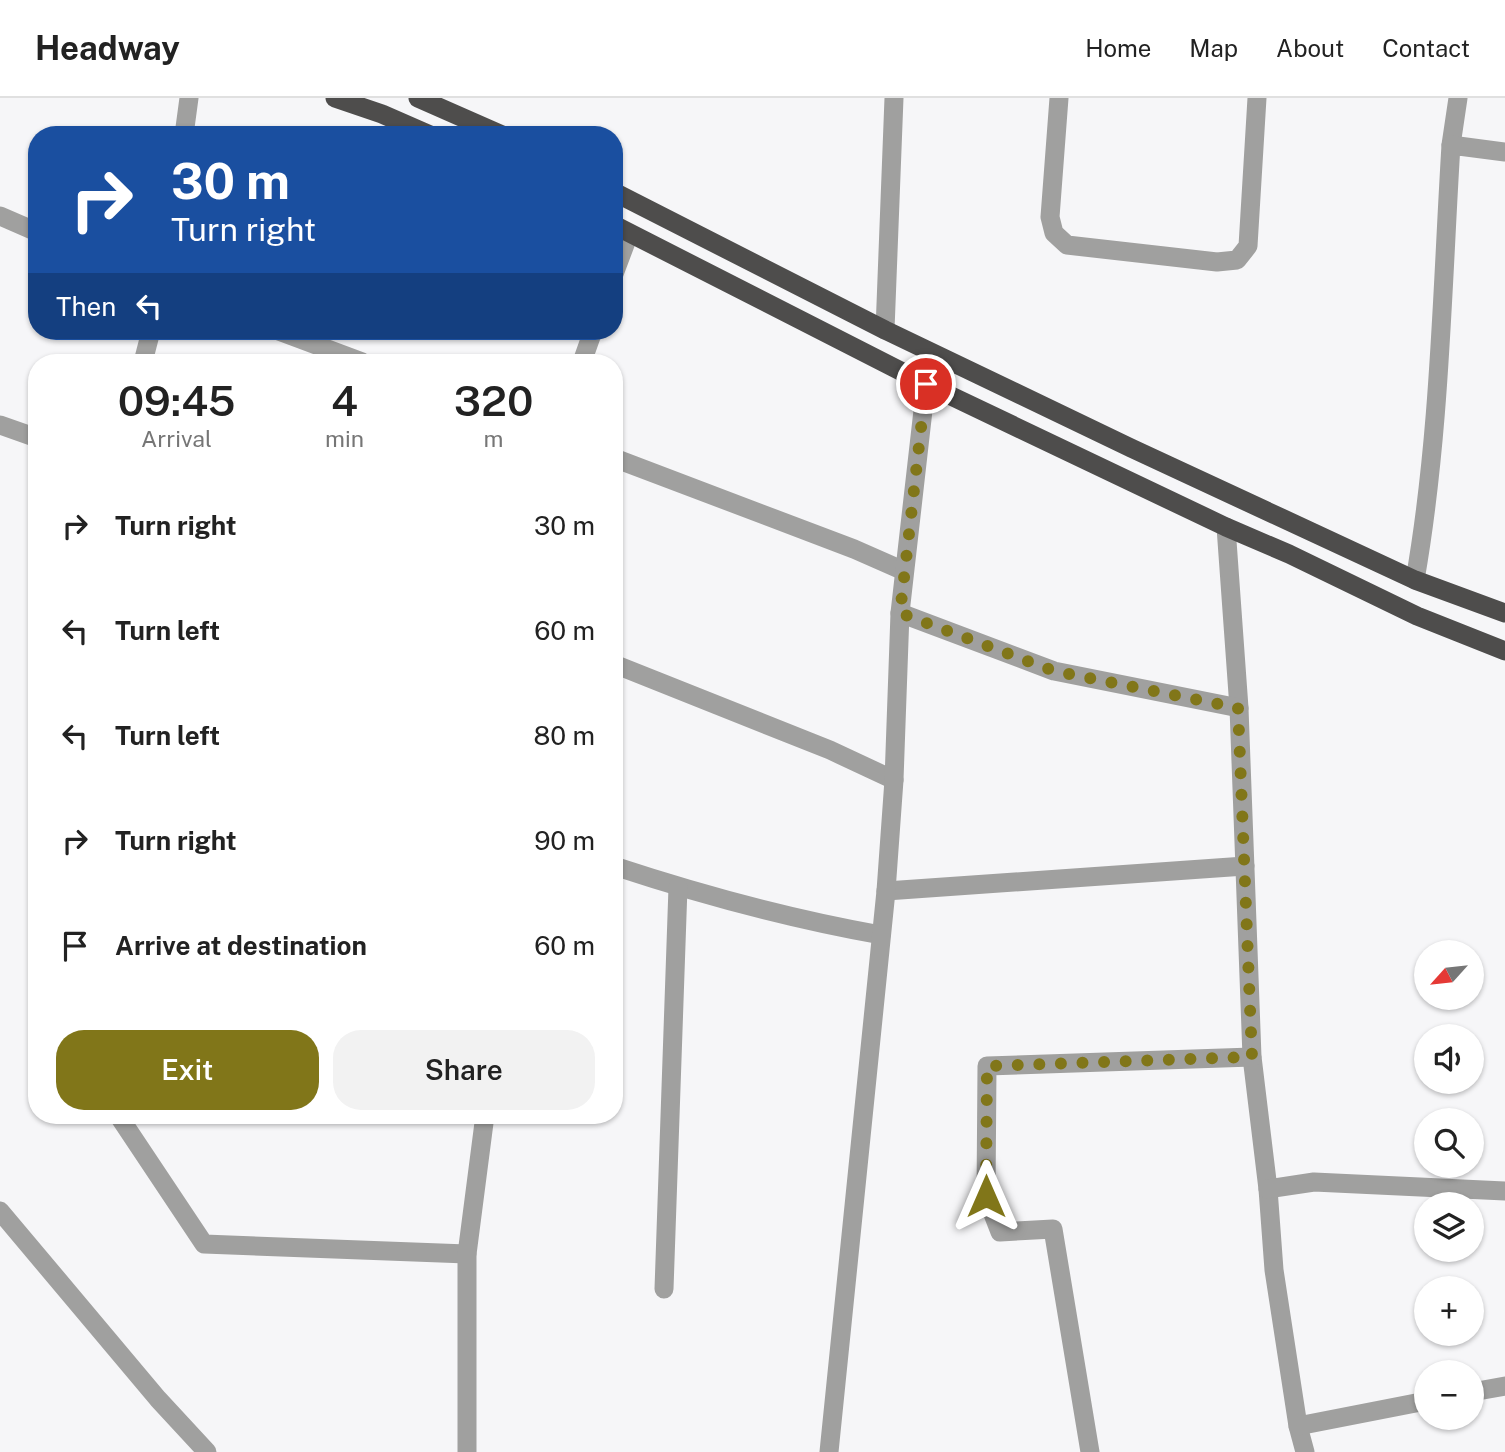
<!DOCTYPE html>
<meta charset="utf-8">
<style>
body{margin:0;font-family:"Public Sans",sans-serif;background:#f2f2f2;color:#222;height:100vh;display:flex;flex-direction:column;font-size:26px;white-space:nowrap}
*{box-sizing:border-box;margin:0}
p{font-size:23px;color:#767676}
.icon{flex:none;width:38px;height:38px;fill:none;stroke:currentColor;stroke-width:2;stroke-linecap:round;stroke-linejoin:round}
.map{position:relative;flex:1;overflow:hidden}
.sheet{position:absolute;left:28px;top:256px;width:595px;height:770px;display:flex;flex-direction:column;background:#fff;border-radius:28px;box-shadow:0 2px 5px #0004}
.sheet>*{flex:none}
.guide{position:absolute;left:28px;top:28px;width:595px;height:214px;border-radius:28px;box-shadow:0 2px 5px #0004;background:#1a4fa0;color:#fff;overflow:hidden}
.needle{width:46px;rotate:243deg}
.buttons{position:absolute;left:1414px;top:842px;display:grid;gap:14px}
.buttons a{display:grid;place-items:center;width:70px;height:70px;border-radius:50%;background:#fff;box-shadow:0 2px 5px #0004;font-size:35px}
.pin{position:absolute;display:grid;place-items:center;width:60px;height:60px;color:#fff;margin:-30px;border:4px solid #fff;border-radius:50%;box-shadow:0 2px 7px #0007}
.me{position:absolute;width:77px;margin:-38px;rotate:0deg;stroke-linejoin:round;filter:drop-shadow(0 0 5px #0008)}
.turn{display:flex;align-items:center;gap:24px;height:147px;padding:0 28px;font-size:32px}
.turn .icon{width:91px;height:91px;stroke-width:2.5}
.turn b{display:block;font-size:49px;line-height:60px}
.then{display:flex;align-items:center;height:66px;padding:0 28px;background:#0003;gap:14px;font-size:26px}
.eta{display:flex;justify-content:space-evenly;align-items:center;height:119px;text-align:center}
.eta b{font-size:42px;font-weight:600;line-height:49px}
.cta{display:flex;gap:14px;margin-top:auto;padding:14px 28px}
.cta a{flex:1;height:80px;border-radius:28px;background:#817619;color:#fff;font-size:28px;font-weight:600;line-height:80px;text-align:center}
.cta a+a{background:#f2f2f2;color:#222}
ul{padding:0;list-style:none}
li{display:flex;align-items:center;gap:21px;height:105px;padding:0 28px}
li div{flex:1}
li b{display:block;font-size:26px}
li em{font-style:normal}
header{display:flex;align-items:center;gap:42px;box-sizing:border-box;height:98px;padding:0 35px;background:#fff;border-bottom:2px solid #e0e0e0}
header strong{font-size:33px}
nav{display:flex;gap:38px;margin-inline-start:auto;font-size:24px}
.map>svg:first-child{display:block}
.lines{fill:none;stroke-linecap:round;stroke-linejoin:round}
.minor{stroke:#a0a09f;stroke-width:19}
.trunk{stroke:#4e4d4c;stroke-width:19}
.route{stroke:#817619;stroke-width:12;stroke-dasharray:0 21.6}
</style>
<header>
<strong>Headway</strong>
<nav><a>Home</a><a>Map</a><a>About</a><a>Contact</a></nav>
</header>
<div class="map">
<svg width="1505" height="1354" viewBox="0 0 1505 1354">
<rect width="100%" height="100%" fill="#f6f6f8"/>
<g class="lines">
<!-- minor -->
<g class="minor">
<path d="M1059,0L1050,119L1054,135L1067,147L1217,164L1237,162L1248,148L1257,0"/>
<path d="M184,37L189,0"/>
<path d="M1451,47L1458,0"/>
<path d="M0,118L37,134"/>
<path d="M614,176L629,136"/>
<path d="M885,232L894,0"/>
<path d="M279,233L362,264"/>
<path d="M143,264L151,233"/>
<path d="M582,264L593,233"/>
<path d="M0,327L37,340"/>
<path d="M614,360L854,451L904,473"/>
<path d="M1226,429L1239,610L1252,959L1268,1091L1274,1172L1298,1328L1305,1354"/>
<path d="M1415,482C1440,339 1442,192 1451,47L1505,54"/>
<path d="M900,515L1054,573L1239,610"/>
<path d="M614,566L830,652L894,682"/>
<path d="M614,768C702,797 791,821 881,837"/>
<path d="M886,793L1245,768"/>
<path d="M118,1017L204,1146L467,1156"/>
<path d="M1268,1091L1314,1084L1505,1093"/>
<path d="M0,1113L158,1301L207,1354"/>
<path d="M664,1191L678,789"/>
<path d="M1472,1294L1505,1288"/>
<path d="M1298,1328L1426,1303"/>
<path d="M467,1354V1156L485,1017"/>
<path d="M829,1354L886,793L894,682L900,515L926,286"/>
<path d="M1090,1354L1053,1131L1000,1134L986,1098L987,968L1252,959"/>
</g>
<!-- trunk -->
<g class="trunk">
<path d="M335,0L382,16L430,37"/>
<path d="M418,0L502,37"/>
<path d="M614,94L885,232L1131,350L1415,482L1505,515"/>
<path d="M614,127L926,286L1226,429L1289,456L1417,518L1505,553"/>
</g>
</g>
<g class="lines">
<!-- route -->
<path class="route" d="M926,286L900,515L1054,573L1238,610L1252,959L987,968L986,1098"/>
</g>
</svg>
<div class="buttons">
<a><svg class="needle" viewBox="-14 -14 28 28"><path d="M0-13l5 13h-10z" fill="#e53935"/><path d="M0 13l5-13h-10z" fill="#767676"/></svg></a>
<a><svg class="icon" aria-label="sound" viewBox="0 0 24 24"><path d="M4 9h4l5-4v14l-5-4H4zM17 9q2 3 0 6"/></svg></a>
<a><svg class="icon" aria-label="search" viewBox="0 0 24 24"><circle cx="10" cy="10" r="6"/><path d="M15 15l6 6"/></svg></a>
<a><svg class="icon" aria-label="layers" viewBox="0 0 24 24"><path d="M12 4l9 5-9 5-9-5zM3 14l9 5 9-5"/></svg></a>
<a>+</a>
<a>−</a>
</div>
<div class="pin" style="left:926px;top:286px;background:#d93025"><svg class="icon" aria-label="arrive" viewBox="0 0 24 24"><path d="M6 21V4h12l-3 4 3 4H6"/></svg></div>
<svg class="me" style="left:986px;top:1098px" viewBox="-20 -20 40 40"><path d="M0-17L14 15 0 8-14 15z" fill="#817619" stroke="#fff" stroke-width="4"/></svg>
<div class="guide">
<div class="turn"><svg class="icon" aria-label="right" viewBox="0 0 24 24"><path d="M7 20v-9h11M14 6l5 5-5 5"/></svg><div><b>30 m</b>Turn right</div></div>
<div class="then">Then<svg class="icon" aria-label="left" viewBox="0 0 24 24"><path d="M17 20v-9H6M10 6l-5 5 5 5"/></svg></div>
</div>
<section class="sheet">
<div class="eta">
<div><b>09:45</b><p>Arrival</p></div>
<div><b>4</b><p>min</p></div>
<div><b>320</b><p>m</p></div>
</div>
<ul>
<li><svg class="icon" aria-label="right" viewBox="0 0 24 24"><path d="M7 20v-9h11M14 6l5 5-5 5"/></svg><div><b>Turn right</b></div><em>30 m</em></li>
<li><svg class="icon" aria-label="left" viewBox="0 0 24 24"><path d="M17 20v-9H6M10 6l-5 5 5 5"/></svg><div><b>Turn left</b></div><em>60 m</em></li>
<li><svg class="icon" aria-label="left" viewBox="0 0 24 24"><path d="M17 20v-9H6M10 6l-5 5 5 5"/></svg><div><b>Turn left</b></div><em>80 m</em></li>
<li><svg class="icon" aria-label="right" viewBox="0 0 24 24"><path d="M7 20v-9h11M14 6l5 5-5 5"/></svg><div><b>Turn right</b></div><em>90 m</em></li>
<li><svg class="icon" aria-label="arrive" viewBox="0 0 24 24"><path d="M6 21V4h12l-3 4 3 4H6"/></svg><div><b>Arrive at destination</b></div><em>60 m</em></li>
</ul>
<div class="cta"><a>Exit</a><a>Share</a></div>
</section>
</div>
